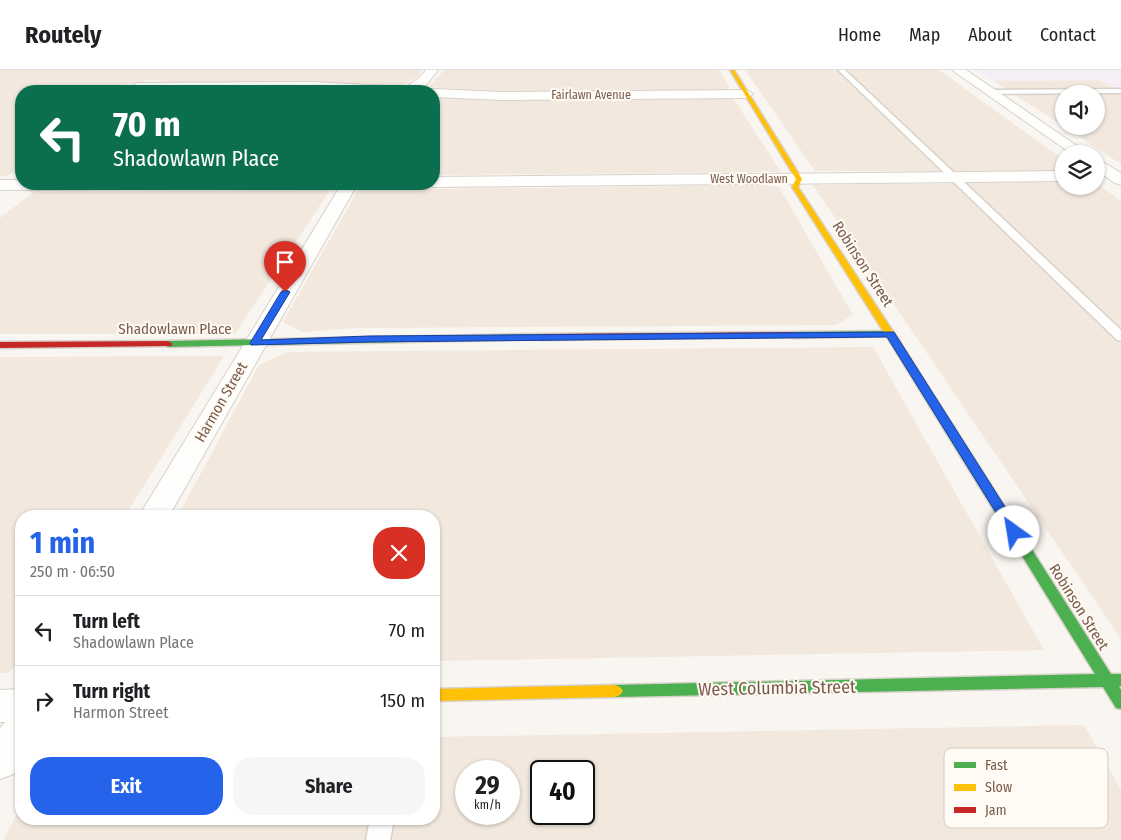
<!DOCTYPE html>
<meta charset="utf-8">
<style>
body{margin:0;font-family:"Fira Sans Condensed",sans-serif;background:#f6f6f6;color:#202124;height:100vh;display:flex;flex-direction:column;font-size:19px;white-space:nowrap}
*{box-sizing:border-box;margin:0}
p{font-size:16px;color:#757577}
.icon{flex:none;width:28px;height:28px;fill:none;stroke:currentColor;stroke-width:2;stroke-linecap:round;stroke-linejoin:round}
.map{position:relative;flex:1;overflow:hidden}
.drawer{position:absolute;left:15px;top:440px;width:425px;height:315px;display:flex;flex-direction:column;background:#fff;border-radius:20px;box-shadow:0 1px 4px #0004}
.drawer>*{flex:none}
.guide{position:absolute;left:15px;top:15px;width:425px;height:105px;border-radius:20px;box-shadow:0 1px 4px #0004;background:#0b6e4f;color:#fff;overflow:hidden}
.controls{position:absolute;left:1055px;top:15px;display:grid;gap:10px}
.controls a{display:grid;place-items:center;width:50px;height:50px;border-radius:50%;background:#fff;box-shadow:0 1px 4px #0004;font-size:25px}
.speed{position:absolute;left:455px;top:690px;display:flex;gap:10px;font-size:25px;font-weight:700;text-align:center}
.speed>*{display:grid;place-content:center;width:65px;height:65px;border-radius:50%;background:#fff;box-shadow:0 1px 4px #0004;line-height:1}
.speed small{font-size:12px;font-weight:400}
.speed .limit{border:2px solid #111;border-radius:8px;background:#fff;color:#111}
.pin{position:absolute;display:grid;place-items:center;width:42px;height:42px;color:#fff;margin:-51px -21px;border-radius:50% 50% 50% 0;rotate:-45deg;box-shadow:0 0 5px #0007}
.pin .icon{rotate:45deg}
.me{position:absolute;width:55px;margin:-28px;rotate:328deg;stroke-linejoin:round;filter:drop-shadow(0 0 4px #0008)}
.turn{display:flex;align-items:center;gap:18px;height:105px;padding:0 15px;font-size:22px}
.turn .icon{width:65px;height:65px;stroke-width:2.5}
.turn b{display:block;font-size:35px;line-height:42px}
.round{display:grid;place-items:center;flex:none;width:52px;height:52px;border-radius:20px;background:#f6f6f6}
.headline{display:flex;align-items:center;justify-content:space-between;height:85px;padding:0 15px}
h1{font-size:30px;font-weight:700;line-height:38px;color:#2563eb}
.action{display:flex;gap:10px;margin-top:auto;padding:10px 15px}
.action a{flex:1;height:58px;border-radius:20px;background:#2563eb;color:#fff;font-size:20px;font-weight:700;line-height:58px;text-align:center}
.action a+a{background:#f6f6f6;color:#202124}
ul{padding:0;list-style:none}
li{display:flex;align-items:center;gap:15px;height:70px;padding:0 15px;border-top:1px solid #e0e0e0}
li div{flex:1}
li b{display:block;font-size:19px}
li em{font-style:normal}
header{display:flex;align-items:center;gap:30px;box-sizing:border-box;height:70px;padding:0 25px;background:#fff;border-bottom:1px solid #e0e0e0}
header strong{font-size:24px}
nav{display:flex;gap:28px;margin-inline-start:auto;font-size:18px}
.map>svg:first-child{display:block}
.residential{fill:#f2e8de;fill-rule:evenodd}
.education{fill:#f6eef6}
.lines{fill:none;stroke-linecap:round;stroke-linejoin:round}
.lane-casing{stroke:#d7d1cb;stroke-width:3}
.street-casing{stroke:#d7d1cb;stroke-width:2}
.fast-casing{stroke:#d9d2cb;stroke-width:3}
.slow-casing{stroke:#d9d2cb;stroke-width:3}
.jam-casing{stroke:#d9d2cb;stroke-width:3}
.lane{fill:#fefefd;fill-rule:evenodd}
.street{fill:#fefefd;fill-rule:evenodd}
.fast{fill:#4caf50;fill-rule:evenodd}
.slow{fill:#ffc107;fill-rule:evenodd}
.jam{fill:#c62828;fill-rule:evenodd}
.route{fill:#2563eb;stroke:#184099}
.labels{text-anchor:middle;stroke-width:4;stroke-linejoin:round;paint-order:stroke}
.far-street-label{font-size:12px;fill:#7a5c4d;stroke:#fffaf3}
.street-label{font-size:15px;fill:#7a5c4d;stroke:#fffaf3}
.near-street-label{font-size:18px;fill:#7a5c4d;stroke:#fffaf3}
.key{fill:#fffaf3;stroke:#d7cbc1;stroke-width:1}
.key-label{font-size:14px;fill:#7a5c4d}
</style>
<header>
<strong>Routely</strong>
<nav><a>Home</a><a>Map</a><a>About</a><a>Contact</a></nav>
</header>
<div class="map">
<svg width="1121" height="770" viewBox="0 0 1121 770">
<rect width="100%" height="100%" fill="#f9f5f0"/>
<!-- residential -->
<g class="residential">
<path d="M0,0H421L418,6L405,14L392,16L316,13L186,14L152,10L127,14L108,21H21V97L11,104L0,107Z"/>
<path d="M444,0H719L730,18L722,21L503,22L429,17Z"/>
<path d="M745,0H939L1064,90V101H815Z"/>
<path d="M1098,10L1121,21V94L994,11ZM1064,24H1096V56H1064Z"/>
<path d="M434,26L497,30L733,28L781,102L434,105Z"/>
<path d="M1064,112V116H1096V113L1121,131V569L813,115Z"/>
<path d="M762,115L779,117L853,245L836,255L355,258L302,262L283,252L358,120Z"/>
<path d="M330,120L235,264H0V148L34,122Z"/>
<path d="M873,277L1044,580L434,591V446H178L259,295L287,282Z"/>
<path d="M224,286L125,446H21V592L7,603H0V287Z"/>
<path d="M1084,655L1121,720V770H4L21,736V749H434V667ZM466,701H509V744H466ZM541,701H584V744H541Z"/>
</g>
<!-- education -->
<path class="education" d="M977,0H1121V21L1098,10L994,11Z"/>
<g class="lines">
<!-- lane casing -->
<g class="lane-casing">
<g id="lane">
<path d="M838,0H845L1121,260V271L1117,270Z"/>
<path d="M1121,19V23L990,24L987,22L990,20Z"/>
<path d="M370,749H394L390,770H366Z"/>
</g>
</g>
<!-- street casing -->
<g class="street-casing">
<g id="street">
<path d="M426,0H438L427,14L419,19L420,21L313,20L123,21L137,13L313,12L406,17L419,8Z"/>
<path d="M952,0H966L1089,84H1072Z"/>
<path d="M434,19L502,22L747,20L753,24L747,28L502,30L434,27V21H429Z"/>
<path d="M1096,88L1121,103V115L1115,113L1096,100Z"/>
<path d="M1064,101V111L434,117L427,114H434V107Z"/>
<path d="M0,110H21V114H145L143,117L137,119L0,120Z"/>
<path d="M339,114H355L354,120L169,446H139L338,120Z"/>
<path d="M21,619V693L14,704L0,709V658L5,652H0V620Z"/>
</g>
</g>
<!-- fast casing -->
<g class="fast-casing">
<g id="fast">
<path d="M890,261L895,264L893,266L792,268L787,265L792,262Z"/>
<path d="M540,264L545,267L543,269L168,277L163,274L168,271Z"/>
<path d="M895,269L900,272L1111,604H1121V616H1119L1121,620V639L1116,638L1103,617L615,627L610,625L607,621L610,617L615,615L1095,604L890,272Z"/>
</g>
</g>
<!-- slow casing -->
<g class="slow-casing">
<g id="slow">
<path d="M730,0H734L802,109L798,117L900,272L898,274L895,275L890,272L792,117L796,109Z"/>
<path d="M615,615L620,617L623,621L620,625L615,627L434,631V619Z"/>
</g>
</g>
<!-- jam casing -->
<g class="jam-casing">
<g id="jam">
<path d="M792,262L795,263V267L540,270L535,267L540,264Z"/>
<path d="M168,271L173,274L171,276L0,278V272Z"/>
</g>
</g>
<!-- lane -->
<use href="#lane" class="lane"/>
<!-- street -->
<use href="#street" class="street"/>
<!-- fast -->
<use href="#fast" class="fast"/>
<!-- slow -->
<use href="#slow" class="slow"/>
<!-- jam -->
<use href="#jam" class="jam"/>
</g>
<!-- route -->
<path class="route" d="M285,219L290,222L261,270L369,266L894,262L1021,462L1014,467L1010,465L887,267L369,272L251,275L250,273L281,222Z"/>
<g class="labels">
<!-- far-street labels -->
<g class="far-street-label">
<text x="591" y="29">Fairlawn Avenue</text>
<text x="749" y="113">West Woodlawn</text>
</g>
<!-- street labels -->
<g class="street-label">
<text transform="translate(863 194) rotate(57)" y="5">Robinson Street</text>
<text x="175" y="264">Shadowlawn Place</text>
<text transform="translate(221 332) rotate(-60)" y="5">Harmon Street</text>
<text transform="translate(1079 537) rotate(58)" y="5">Robinson Street</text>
</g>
<!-- near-street labels -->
<g class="near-street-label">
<text transform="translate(777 618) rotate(-1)" y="6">West Columbia Street</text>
</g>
</g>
<!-- legend -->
<rect x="944" y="678" width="164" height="80" rx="8" class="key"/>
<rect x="954" y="692" width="22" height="6" fill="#4caf50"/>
<rect x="954" y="714" width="22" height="7" fill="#ffc107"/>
<rect x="954" y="737" width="22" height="6" fill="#c62828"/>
<g class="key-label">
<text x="985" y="700">Fast</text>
<text x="985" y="722">Slow</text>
<text x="985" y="745">Jam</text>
</g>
</svg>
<div class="controls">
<a><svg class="icon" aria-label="sound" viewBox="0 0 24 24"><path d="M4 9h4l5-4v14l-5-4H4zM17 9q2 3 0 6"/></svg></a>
<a><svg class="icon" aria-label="layers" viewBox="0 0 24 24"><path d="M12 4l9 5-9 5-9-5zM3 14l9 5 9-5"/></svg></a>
</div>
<div class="speed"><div>29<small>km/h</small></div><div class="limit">40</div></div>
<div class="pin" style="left:285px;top:222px;background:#d93025"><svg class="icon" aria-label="arrive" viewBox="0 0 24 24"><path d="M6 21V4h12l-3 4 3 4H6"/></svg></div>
<svg class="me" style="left:1014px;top:462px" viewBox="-20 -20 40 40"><circle r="19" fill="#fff"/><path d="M0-13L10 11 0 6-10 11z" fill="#2563eb"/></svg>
<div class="guide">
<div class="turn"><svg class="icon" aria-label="left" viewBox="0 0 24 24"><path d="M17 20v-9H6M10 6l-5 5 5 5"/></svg><div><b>70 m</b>Shadowlawn Place</div></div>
</div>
<section class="drawer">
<div class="headline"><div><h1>1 min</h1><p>250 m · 06:50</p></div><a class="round" style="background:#d93025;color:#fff"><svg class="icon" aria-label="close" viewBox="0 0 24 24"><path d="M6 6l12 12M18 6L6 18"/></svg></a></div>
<ul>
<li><svg class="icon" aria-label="left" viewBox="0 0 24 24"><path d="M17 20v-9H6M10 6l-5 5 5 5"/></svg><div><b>Turn left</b><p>Shadowlawn Place</p></div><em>70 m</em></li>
<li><svg class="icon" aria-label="right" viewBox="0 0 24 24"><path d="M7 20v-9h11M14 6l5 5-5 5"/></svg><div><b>Turn right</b><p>Harmon Street</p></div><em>150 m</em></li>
</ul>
<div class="action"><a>Exit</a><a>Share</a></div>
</section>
</div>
